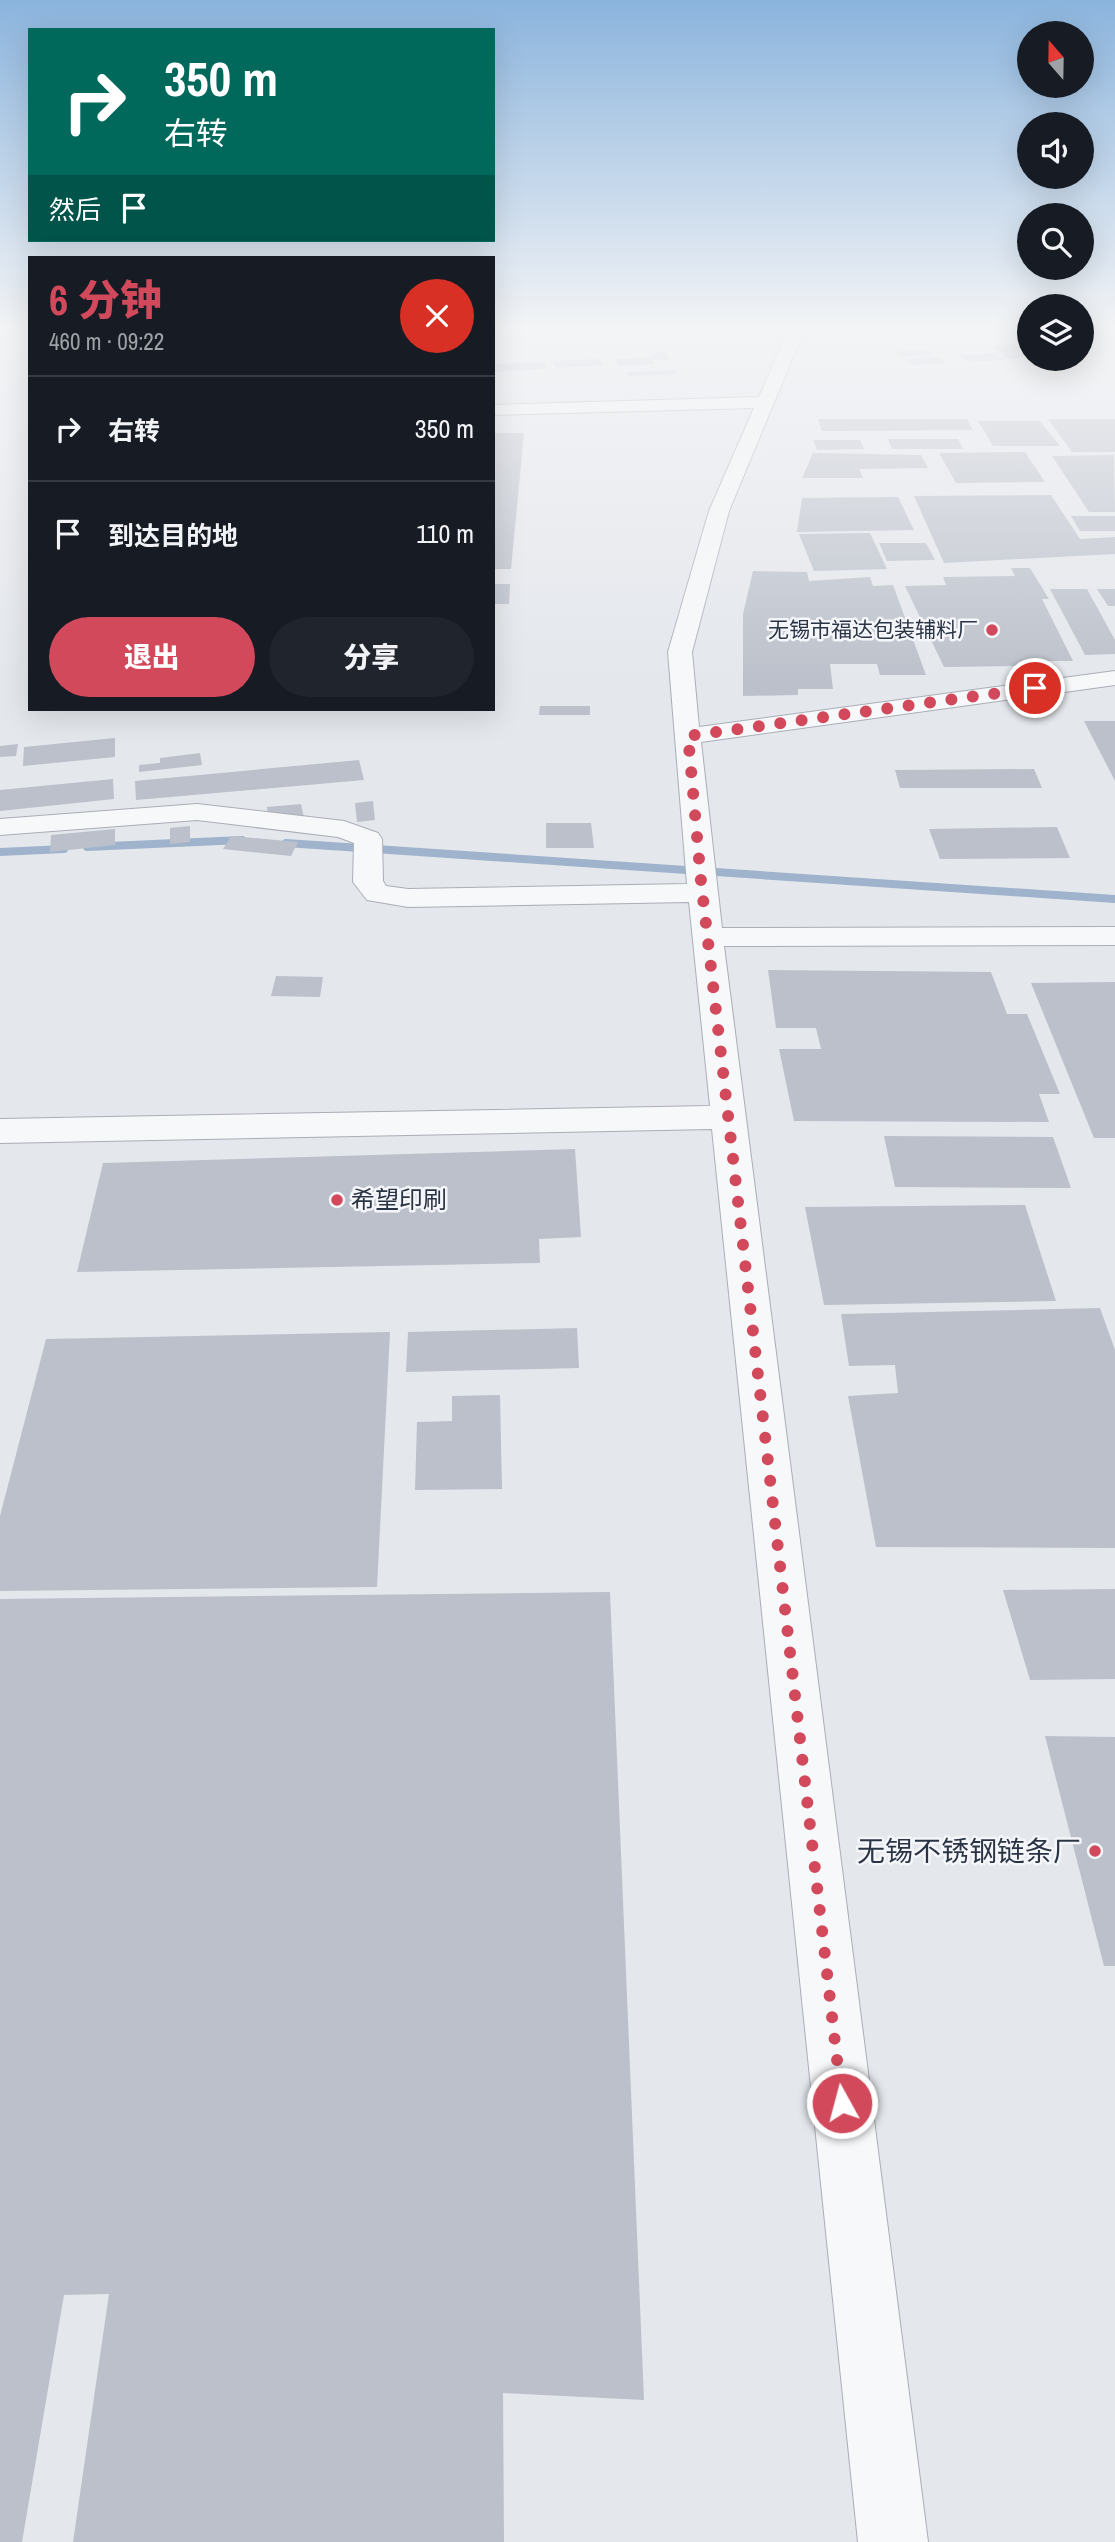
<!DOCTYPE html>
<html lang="zh">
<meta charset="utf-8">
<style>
body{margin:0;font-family:"Archivo Narrow","Noto Sans SC",sans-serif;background:#20242c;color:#f1f3f6;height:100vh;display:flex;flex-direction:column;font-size:26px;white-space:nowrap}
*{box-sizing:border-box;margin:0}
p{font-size:23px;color:#9ea1a6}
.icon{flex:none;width:38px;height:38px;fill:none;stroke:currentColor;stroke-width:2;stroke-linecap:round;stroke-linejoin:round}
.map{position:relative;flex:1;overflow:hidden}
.side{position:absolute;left:28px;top:256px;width:467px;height:455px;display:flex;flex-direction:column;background:#171b24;border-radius:0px;box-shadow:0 7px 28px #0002}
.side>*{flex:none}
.banner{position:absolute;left:28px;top:28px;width:467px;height:214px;border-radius:0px;box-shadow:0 7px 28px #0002;background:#00695c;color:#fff;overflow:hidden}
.needle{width:46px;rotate:340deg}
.fabs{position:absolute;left:1017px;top:21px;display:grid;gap:14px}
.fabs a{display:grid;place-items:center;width:77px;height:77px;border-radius:50%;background:#171b24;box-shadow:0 7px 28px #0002;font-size:35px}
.pin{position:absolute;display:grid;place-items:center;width:60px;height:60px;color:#fff;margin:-30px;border:4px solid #fff;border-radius:50%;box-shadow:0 2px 7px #0007}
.me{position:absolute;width:77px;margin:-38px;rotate:353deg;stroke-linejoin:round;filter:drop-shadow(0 0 5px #0008)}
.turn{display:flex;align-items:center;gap:24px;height:147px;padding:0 21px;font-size:32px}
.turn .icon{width:91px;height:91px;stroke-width:2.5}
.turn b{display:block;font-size:49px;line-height:60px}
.then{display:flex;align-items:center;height:66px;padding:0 21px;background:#0003;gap:14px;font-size:26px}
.round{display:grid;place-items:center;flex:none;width:74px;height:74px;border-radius:37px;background:#20242c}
.overview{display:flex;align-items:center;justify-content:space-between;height:119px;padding:0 21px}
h1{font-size:42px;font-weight:800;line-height:52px;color:#d1495b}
.action{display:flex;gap:14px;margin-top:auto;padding:14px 21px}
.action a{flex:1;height:80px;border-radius:42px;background:#d1495b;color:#fff;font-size:28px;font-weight:800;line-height:80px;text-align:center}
.action a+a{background:#20242c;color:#f1f3f6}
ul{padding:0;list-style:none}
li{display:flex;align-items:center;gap:21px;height:105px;padding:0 21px;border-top:2px solid #363941}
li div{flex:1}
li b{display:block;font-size:26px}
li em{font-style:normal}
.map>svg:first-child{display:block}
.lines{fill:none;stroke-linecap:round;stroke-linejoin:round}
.stream{stroke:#9fb4cc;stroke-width:8}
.building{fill:#bbc0ca}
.minor-casing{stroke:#a9aeb7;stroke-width:2}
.minor{fill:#f7f8fa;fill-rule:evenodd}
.route{stroke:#d1495b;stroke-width:12;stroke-dasharray:0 21.6}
.poi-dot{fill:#d1495b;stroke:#f4f6f9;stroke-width:2.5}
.labels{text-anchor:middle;stroke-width:5;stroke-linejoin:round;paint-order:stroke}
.far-poi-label{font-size:21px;fill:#2b3445;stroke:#f4f6f9;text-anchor:end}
.poi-label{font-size:24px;fill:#2b3445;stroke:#f4f6f9;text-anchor:start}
.near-poi-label{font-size:28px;fill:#2b3445;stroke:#f4f6f9;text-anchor:end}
</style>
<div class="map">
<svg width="1115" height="2542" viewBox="0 0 1115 2542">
<rect width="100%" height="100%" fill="#e4e7ec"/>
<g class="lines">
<!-- stream -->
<g class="stream">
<path d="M286,843L1115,899"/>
<path d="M87,847L242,840"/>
<path d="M0,852L64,849"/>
</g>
</g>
<!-- building -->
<g class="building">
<path d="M648,328H684L686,331L650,333Z"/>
<path d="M1029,343V357L1008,359L989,346Z"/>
<path d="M925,349L934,354L901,357L893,352Z"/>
<path d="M665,352L670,359L654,360L649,353Z"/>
<path d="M994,353L1005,360L968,362L958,355Z"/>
<path d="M651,357L655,364L619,366L615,359Z"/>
<path d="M937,357L947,363L912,365L902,359Z"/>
<path d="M600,359L604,365L557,368L553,361Z"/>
<path d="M544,362L548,369L494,372V364Z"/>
<path d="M675,370L678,374L629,376L626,372Z"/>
<path d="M818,419H967L973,430L822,431Z"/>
<path d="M1048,419H1115V452H1072Z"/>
<path d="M978,421H1040L1060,446H993Z"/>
<path d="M494,433H524L511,569H494Z"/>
<path d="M888,439H958L963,449H892Z"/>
<path d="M813,440H860L864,449L817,450Z"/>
<path d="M1025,452L1045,482L956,483L939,453Z"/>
<path d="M813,453L921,455L928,468L859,469L863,478H802Z"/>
<path d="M1114,455L1115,512H1089L1052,456Z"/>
<path d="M1051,495L1080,539L1115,537V554L944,563L914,496Z"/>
<path d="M898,497L914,530L797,532L802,498Z"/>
<path d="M1071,516H1115V531H1080Z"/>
<path d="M870,533L887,569L814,571L799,534Z"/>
<path d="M879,543H926L935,560L887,561Z"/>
<path d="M1011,568H1030L1049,599H1042L1073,661H1024L1026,666L944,667L905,586L946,585L943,577L1015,576Z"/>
<path d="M753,571L807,572L809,581L870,577L873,586L893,585L926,675H880L877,664H830L833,689H798V695L743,696V614Z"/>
<path d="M494,584H510L509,604H494Z"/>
<path d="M1050,589H1087L1115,640V654L1085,655Z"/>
<path d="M1097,589H1115V606H1108Z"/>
<path d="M540,706H590V715H539Z"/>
<path d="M1084,721H1115V781Z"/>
<path d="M115,738V757L23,766L24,747Z"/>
<path d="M18,744L16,756L0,757V746Z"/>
<path d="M200,753L202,765L139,772V765L160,763V758Z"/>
<path d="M359,760L364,780L136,800L135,781Z"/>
<path d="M1034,769L1042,788H900L895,770Z"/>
<path d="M113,779L114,799L0,811V790Z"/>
<path d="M373,801L375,820L357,822L355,803Z"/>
<path d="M301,804L306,827L269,824L267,807Z"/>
<path d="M546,823H591L594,848H546Z"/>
<path d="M190,826V842L170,844V828Z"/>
<path d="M1057,827L1070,858L940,859L929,829Z"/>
<path d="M115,829V845L50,852L51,835Z"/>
<path d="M231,836L298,842L291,856L223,849Z"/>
<path d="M768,970L991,972L1007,1014H1027L1060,1094H1039L1049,1122L794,1121L779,1049H821L816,1028H776Z"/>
<path d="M276,976L323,977L320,997L271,996Z"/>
<path d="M1115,982V1138H1094L1031,983Z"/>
<path d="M884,1136L1053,1137L1071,1188L895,1187Z"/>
<path d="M575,1149L581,1237L539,1239L540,1263L77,1272L103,1163Z"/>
<path d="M1025,1205L1056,1301L824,1305L805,1207Z"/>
<path d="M1100,1308L1115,1350V1548L876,1547L848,1396L898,1393L895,1365L849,1366L841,1314Z"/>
<path d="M577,1328L579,1368L406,1372L408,1332Z"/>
<path d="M390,1332L377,1587L0,1591V1516L46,1339Z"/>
<path d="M500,1395L502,1489L415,1490L417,1422L452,1421V1396Z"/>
<path d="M1115,1589V1679L1030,1680L1003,1590Z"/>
<path d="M610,1592L644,2400L503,2393L504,2542H73L109,2294L64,2295L22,2542H0V1599Z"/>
<path d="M1045,1736L1115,1737V1966H1104Z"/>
</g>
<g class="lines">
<!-- minor casing -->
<g class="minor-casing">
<path id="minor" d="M789,328H805L729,511L692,652L699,727L1115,671V685L701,742L722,928L1115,927V945L724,946L928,2542H858L712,1129L0,1143V1119L710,1106L689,902L408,907L367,900L353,882L354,843L338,837L197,820L0,835V819L197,804L344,821L378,833L382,839L383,881L386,886L408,889L687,884L668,652L709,511L754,408L494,415V405L759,397Z"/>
</g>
<!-- minor -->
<use href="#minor" class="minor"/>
</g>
<!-- sky -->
<linearGradient id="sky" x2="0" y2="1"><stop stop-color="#8bb4dd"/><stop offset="0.48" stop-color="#f3f4f6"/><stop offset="1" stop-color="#f3f4f6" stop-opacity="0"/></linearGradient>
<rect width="1115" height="684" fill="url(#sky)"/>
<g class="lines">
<!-- route -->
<path class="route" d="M842,2103L701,881L688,736L1035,688"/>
</g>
<!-- markers -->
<g class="poi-dot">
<circle cx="992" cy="630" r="7"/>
<circle cx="337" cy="1200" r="7"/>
<circle cx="1095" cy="1851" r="7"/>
</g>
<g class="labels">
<!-- far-poi labels -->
<g class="far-poi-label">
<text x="978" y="637">无锡市福达包装辅料厂</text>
</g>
<!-- poi labels -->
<g class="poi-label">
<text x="351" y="1208">希望印刷</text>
</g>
<!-- near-poi labels -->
<g class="near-poi-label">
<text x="1081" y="1861">无锡不锈钢链条厂</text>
</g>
</g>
</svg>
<div class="fabs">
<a><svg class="needle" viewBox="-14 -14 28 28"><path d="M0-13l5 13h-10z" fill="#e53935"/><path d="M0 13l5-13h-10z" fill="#9ea1a6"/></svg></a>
<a><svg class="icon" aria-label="sound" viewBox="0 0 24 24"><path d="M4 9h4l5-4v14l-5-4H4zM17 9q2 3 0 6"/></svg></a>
<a><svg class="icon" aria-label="search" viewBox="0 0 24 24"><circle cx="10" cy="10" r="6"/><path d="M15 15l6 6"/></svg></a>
<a><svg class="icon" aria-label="layers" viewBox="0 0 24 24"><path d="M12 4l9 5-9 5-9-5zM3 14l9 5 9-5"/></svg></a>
</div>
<div class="pin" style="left:1035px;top:688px;background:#d93025"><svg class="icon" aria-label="arrive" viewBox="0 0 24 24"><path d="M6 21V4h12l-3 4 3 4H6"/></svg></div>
<svg class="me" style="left:842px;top:2103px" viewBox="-20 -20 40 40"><circle r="17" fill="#d1495b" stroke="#fff" stroke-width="3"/><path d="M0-11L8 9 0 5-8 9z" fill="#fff"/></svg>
<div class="banner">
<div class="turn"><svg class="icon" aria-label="right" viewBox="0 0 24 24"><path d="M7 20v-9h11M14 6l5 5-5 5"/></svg><div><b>350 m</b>右转</div></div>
<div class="then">然后<svg class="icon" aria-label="arrive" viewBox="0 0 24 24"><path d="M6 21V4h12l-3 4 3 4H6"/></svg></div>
</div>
<section class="side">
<div class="overview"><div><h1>6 分钟</h1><p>460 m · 09:22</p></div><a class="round" style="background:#d93025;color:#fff"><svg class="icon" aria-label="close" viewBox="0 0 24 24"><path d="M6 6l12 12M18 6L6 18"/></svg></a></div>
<ul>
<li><svg class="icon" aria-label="right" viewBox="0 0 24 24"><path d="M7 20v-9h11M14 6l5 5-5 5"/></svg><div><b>右转</b></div><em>350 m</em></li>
<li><svg class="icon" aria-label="arrive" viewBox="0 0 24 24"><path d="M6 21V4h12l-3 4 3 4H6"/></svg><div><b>到达目的地</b></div><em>110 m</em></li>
</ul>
<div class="action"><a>退出</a><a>分享</a></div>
</section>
</div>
